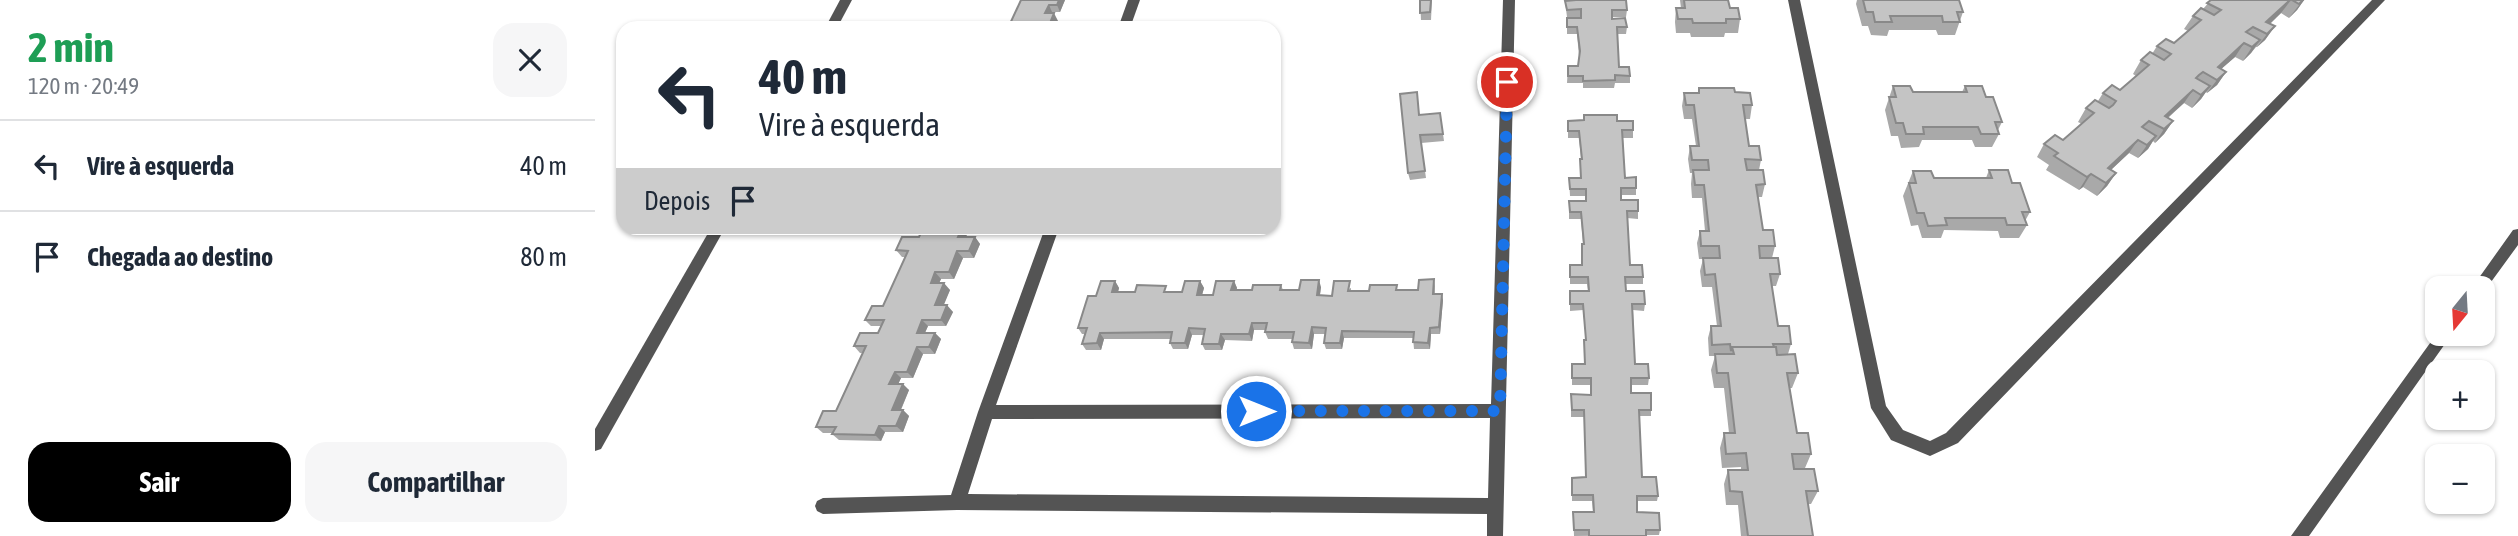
<!DOCTYPE html>
<html lang="pt">
<meta charset="utf-8">
<style>
body{margin:0;font-family:"Asap Condensed",sans-serif;background:#f6f6f7;color:#1f2937;height:100vh;display:flex;flex-direction:column;font-size:26px;white-space:nowrap}
*{box-sizing:border-box;margin:0}
p{font-size:23px;color:#747a83}
.icon{flex:none;width:38px;height:38px;fill:none;stroke:currentColor;stroke-width:2;stroke-linecap:round;stroke-linejoin:round}
.map{position:relative;flex:1;overflow:hidden}
.details{display:flex;flex-direction:column;background:#fff;width:595px}
.details>*{flex:none}
.banner{position:absolute;left:21px;top:21px;width:665px;height:214px;border-radius:21px;box-shadow:0 2px 5px #0004;background:#fff;color:#1f2937;overflow:hidden}
.needle{width:46px;rotate:198deg}
.controls{position:absolute;left:1830px;top:276px;display:grid;gap:14px}
.controls a{display:grid;place-items:center;width:70px;height:70px;border-radius:14px;background:#fff;box-shadow:0 2px 5px #0004;font-size:35px}
.pin{position:absolute;display:grid;place-items:center;width:60px;height:60px;color:#fff;margin:-30px;border:4px solid #fff;border-radius:50%;box-shadow:0 2px 7px #0007}
.me{position:absolute;width:77px;margin:-38px;rotate:90deg;stroke-linejoin:round;filter:drop-shadow(0 0 5px #0008)}
.turn{display:flex;align-items:center;gap:24px;height:147px;padding:0 28px;font-size:32px}
.turn .icon{width:91px;height:91px;stroke-width:2.5}
.turn b{display:block;font-size:49px;line-height:60px}
.then{display:flex;align-items:center;height:66px;padding:0 28px;background:#0003;gap:14px;font-size:26px}
.round{display:grid;place-items:center;flex:none;width:74px;height:74px;border-radius:21px;background:#f6f6f7}
.headline{display:flex;align-items:center;justify-content:space-between;height:119px;padding:0 28px}
h1{font-size:42px;font-weight:700;line-height:52px;color:#1e9e55}
.button{display:flex;gap:14px;margin-top:auto;padding:14px 28px}
.button a{flex:1;height:80px;border-radius:21px;background:#000;color:#fff;font-size:28px;font-weight:700;line-height:80px;text-align:center}
.button a+a{background:#f6f6f7;color:#1f2937}
ul{padding:0;list-style:none}
li{display:flex;align-items:center;gap:21px;height:91px;padding:0 28px;border-top:2px solid #e0e1e3}
li div{flex:1}
li b{display:block;font-size:26px}
li em{font-style:normal}
main{display:flex;flex:1;min-height:0}
.map>svg:first-child{display:block}
.lines{fill:none;stroke-linecap:round;stroke-linejoin:round}
.minor{fill:#545454;fill-rule:evenodd}
.tertiary{fill:#545454;fill-rule:evenodd}
.wall{fill:#a9a9a9}
.shaded-wall{fill:#898989}
.building{fill:#c4c4c4;stroke:#898989;stroke-width:2}
.route{stroke:#1a73e8;stroke-width:12;stroke-dasharray:0 21.6}
</style>
<main>
<section class="details">
<div class="headline"><div><h1>2 min</h1><p>120 m · 20:49</p></div><a class="round"><svg class="icon" aria-label="close" viewBox="0 0 24 24"><path d="M6 6l12 12M18 6L6 18"/></svg></a></div>
<ul>
<li><svg class="icon" aria-label="left" viewBox="0 0 24 24"><path d="M17 20v-9H6M10 6l-5 5 5 5"/></svg><div><b>Vire à esquerda</b></div><em>40 m</em></li>
<li><svg class="icon" aria-label="arrive" viewBox="0 0 24 24"><path d="M6 21V4h12l-3 4 3 4H6"/></svg><div><b>Chegada ao destino</b></div><em>80 m</em></li>
</ul>
<div class="button"><a>Sair</a><a>Compartilhar</a></div>
</section>
<div class="map">
<svg width="1923" height="536" viewBox="0 0 1923 536">
<rect width="100%" height="100%" fill="#fff"/>
<g class="lines">
<!-- minor -->
<g class="minor">
<path d="M245,0H257L242,28H230Z"/>
<path d="M533,0H545L535,28H523Z"/>
<path d="M908,0H920L908,536H892V514L362,510L228,514L222,511L220,506L222,501L228,498L356,495L383,412L450,228H464L401,405L896,404ZM895,418L893,498L373,494L397,419Z"/>
<path d="M1193,0H1205L1291,406L1308,430L1335,441L1351,433L1777,0H1790L1363,443L1335,456L1296,440L1276,408Z"/>
<path d="M116,228H130L6,449L0,451V429Z"/>
</g>
<!-- tertiary -->
<g class="tertiary">
<path d="M1923,229V245L1888,293V289H1876L1918,230Z"/>
<path d="M1843,332V334H1857L1714,536H1696Z"/>
</g>
</g>
<!-- wall -->
<g class="wall">
<path d="M426,0H470L465,12H457V13L463,21Z"/>
<path d="M825,0H837L836,20H826Z"/>
<path d="M1085,0H1133L1135,8L1145,19L1143,33H1130L1129,37H1096L1095,33H1081L1080,22L1081,8H1086Z"/>
<path d="M1262,0H1364L1368,12L1360,35H1343L1341,30H1294L1292,36L1276,35L1273,26H1267L1261,4Z"/>
<path d="M1616,0H1709L1702,10L1694,18L1686,13L1675,24L1680,26L1670,40L1662,47H1661L1656,53L1648,61L1640,57L1626,69L1631,72L1622,85L1612,93L1611,92L1606,99L1597,108L1589,103L1573,118L1578,121L1569,134L1560,143L1558,141L1553,149L1543,158L1534,153L1516,170L1521,173L1512,186L1502,196L1488,187L1484,190L1451,170L1454,165L1442,157L1449,144L1468,140L1487,124L1483,122L1491,108L1503,101L1508,93L1525,90L1541,76L1538,74L1546,60L1557,54L1562,46L1579,43L1593,31L1589,29L1598,16L1608,9Z"/>
<path d="M970,1L1032,10L1031,17H1017V19L1032,27L1031,34H1022L1024,67L1035,76V83H1020L1019,88H988V83H972L973,66H983L984,56L982,34H972V18H985V17H972Z"/>
<path d="M1298,86L1318,92H1367L1370,86L1391,97L1407,122L1403,130L1404,134L1397,147H1380L1377,140H1327L1324,147L1306,148L1303,136H1296L1290,110Z"/>
<path d="M1104,88L1140,92L1157,105L1155,119H1150L1154,146L1166,160L1164,170L1170,184L1167,197H1163L1168,230L1180,246L1177,258L1185,274L1181,286H1177L1183,326L1196,344L1193,354L1203,373L1197,388H1195L1202,433L1216,454L1210,468H1199V469L1223,491L1216,504H1213L1218,536H1146L1143,505H1131L1129,484L1133,470H1146V467L1127,468L1125,448L1129,433H1134L1129,388H1119L1116,370L1120,356H1114L1113,338L1116,326H1122L1117,287H1107L1105,271L1108,259H1104L1102,243L1105,231H1110L1107,198H1097L1096,184L1097,173H1095L1093,159L1095,146H1101L1097,119H1089L1087,106L1089,93H1103Z"/>
<path d="M845,113L849,141L826,143L831,178L815,180L813,173L825,115Z"/>
<path d="M973,121H1022L1038,130V138H1028L1030,178L1041,188V195H1026V200L1043,211V219L1032,218L1035,265L1048,277V284H1031V291L1050,304L1049,311L1038,310L1040,364L1054,378L1053,385H1036V393L1056,410V416H1044L1047,477L1063,496L1062,501H1042V512L1065,530L1064,535L979,536L978,512H998L997,501H977V478L991,477L989,417H976V394L996,395V385H977V364H989L991,340L988,310L975,311V291H993L992,284H975V265H987L988,244L986,219H974V201H991V196H975L974,178H985L986,159L984,138H973Z"/>
<path d="M1394,170L1417,183L1435,212L1430,221L1432,225L1424,238H1405L1403,231L1349,230L1346,238H1327L1323,225L1316,226L1308,196L1318,171L1339,178H1391Z"/>
<path d="M315,228H392L390,232H373L371,237H380L385,244L379,258H368L359,279H346L344,283L355,290L348,305L358,312L351,326H333L330,333H340L346,339L340,354H328L318,378H306L303,384L314,390L306,410H308L314,416L308,432H290L286,441L244,440L237,434L238,433H228L221,427L241,411L268,353H265L259,346L283,333L286,326H276L270,320L288,306L310,257H307L301,250L324,237L326,232H319Z"/>
<path d="M839,279L840,286V294L848,300L845,334H836L835,349H819L818,338H749L747,349H731L729,343L730,334H719L717,349H699L697,342L698,339H673L670,332V330H659L657,341L630,340L627,350H610L607,344L609,335H597L593,349H578L575,343L576,339H509L506,350H491L487,344L490,334H487L483,328L501,296L520,281L524,288L523,292H587L605,281L609,288L607,295H618L639,281L642,288L641,290H657L686,285L688,290H704L726,287L725,295L737,296L756,288V291L823,290Z"/>
</g>
<!-- shaded-wall -->
<g class="shaded-wall">
<path d="M464,0H470L465,12L462,5Z"/>
<path d="M1696,0L1686,13L1667,31L1671,22Z"/>
<path d="M1708,0H1709L1702,10L1694,18Z"/>
<path d="M454,5L457,12L454,21L450,13Z"/>
<path d="M459,13L463,21L460,28H453Z"/>
<path d="M1680,26L1670,40L1662,47L1672,34Z"/>
<path d="M1665,40L1656,53L1648,61L1657,47Z"/>
<path d="M1649,43L1640,57L1617,77L1623,67Z"/>
<path d="M1631,72L1622,85L1612,93L1622,80Z"/>
<path d="M1615,86L1606,99L1597,108L1606,95Z"/>
<path d="M1598,90L1589,103L1563,126L1570,116Z"/>
<path d="M1578,121L1569,134L1560,143L1569,129Z"/>
<path d="M1561,136L1553,149L1543,158L1552,145Z"/>
<path d="M1543,140L1534,153L1504,181L1513,168Z"/>
<path d="M1521,173L1512,186L1502,196L1511,183Z"/>
<path d="M1496,174L1488,187L1484,190L1492,177Z"/>
<path d="M367,228H369L373,232L368,244L363,237Z"/>
<path d="M380,237L385,244L379,258L374,251Z"/>
<path d="M362,251L368,258L359,279L354,272Z"/>
<path d="M340,272L346,279L341,290L336,283Z"/>
<path d="M724,280L726,287L724,301L722,295Z"/>
<path d="M520,281L524,288L521,299L517,292Z"/>
<path d="M605,281L609,288L605,302L602,295Z"/>
<path d="M639,281L642,288L639,297L636,290Z"/>
<path d="M349,283L355,290L346,312L340,305Z"/>
<path d="M847,294L848,300L845,334L844,327Z"/>
<path d="M352,305L358,312L351,326L346,320Z"/>
<path d="M327,320L333,326L327,339L322,333Z"/>
<path d="M657,323L659,330L657,341L654,334Z"/>
<path d="M717,327L719,334L717,349L714,343Z"/>
<path d="M594,328L597,335L593,349L590,343Z"/>
<path d="M835,328L836,334L835,349L833,343Z"/>
<path d="M747,331L749,338L747,349L745,343Z"/>
<path d="M340,333L346,339L340,354L334,347Z"/>
<path d="M505,333L509,339L506,350L502,343Z"/>
<path d="M626,334L630,340L627,350L624,344Z"/>
<path d="M322,347L328,354L318,378L312,372Z"/>
<path d="M300,372L306,378L300,391L294,384Z"/>
<path d="M308,384L314,390L303,416L297,410Z"/>
<path d="M308,410L314,416L308,432L301,426Z"/>
<path d="M284,426L290,432L286,441L280,435Z"/>
</g>
<!-- building -->
<g class="building">
<path d="M426,0H464L462,5H454L450,13H459L453,28H413Z"/>
<path d="M825,0H836L835,12L825,13Z"/>
<path d="M981,0H1031L1032,10H1017V19L1030,18L1032,27H1022L1024,67H1034L1035,76L1020,75V80L988,81V76H973V66H983L985,51L982,27H972V18H986V9L972,10L970,1Z"/>
<path d="M1089,0H1133L1135,8H1143L1145,19H1131V23H1098L1097,19H1083L1081,8H1090Z"/>
<path d="M1268,0H1364L1368,12H1362L1365,22H1348L1347,16H1295L1297,22H1280L1278,12H1271Z"/>
<path d="M1616,0H1695L1671,22L1680,26L1672,34L1658,27L1651,32L1665,40L1657,47L1649,43L1623,67L1631,72L1622,80L1608,72L1604,75L1601,78L1615,86L1606,95L1598,90L1570,116L1578,121L1569,129L1554,121L1547,127L1561,136L1552,145L1543,140L1513,168L1521,173L1511,183L1496,174L1492,177L1459,156L1463,153L1449,144L1460,135L1468,140L1499,113L1491,108L1500,100L1514,108L1518,105L1521,101L1508,93L1517,85L1525,90L1554,65L1546,60L1555,52L1569,60L1576,54L1562,46L1571,39L1579,43L1606,20L1598,16L1606,8L1619,15L1626,10L1612,3Z"/>
<path d="M1697,0H1708L1704,4Z"/>
<path d="M1298,86H1315L1318,92H1372L1370,86H1387L1391,97H1398L1407,122H1400L1404,134H1386L1383,127H1328L1329,134H1311L1308,123H1301L1294,97H1301Z"/>
<path d="M1104,88H1139L1140,92L1155,93L1157,105H1148L1154,146H1164L1166,160L1150,159L1152,170H1168L1170,184L1161,185L1168,230H1178L1180,246H1164L1165,258H1183L1185,274H1175L1183,326H1194L1196,344H1178L1179,347H1137L1136,351L1135,344L1117,345L1116,326H1126L1120,274L1110,275L1108,258H1125L1124,246H1106L1105,231H1114L1109,185H1100L1098,170H1114L1113,160H1097L1095,146H1104L1099,105H1091L1089,93H1104Z"/>
<path d="M822,92L824,115L845,113L848,134L825,135L830,171L813,173L805,94Z"/>
<path d="M989,115H1022V121H1038V130H1027L1030,178L1041,177V188H1026V200H1043V211H1032L1035,265H1047L1048,277H1030L1031,291H1049L1050,304H1037L1040,364H1053L1054,378H1036V393H1056V410H1044L1047,477H1061L1063,496H1042V512L1064,513L1065,530H1051V536H994V530H979L978,512H999L998,495H977V478L991,477L989,410H977L976,394L996,395V378H977V364H990L989,340H991L988,304H975V291H994L993,277H975V265H987V244H989L986,212H975L974,201H991V189H975L974,178H986L985,159H987L984,131H973V121L989,120Z"/>
<path d="M1394,170H1413L1417,183H1425L1435,212H1427L1432,225H1412L1410,218H1350L1352,225L1333,226L1329,213H1322L1314,183H1321L1318,171H1336L1339,178H1397Z"/>
<path d="M328,228H367L363,237H380L374,251H362L354,272H340L336,283H349L340,305H352L346,320H327L322,333H340L334,347H322L312,372H300L294,384H308L297,410H308L301,426H284L280,435L237,434L241,427H221L228,411H241L271,346H259L265,333H283L289,320H270L277,306H288L313,251L301,250L307,237H324Z"/>
<path d="M839,279L838,294H847L844,327L835,328L833,343L818,342L819,332L747,331L745,343H729L731,328L717,327L714,343L697,342L699,332H670L672,323H657L654,334H626L624,344H607L610,329L594,328L590,343H575L577,332L505,333L502,343L487,344L492,328H483L493,296H501L506,281H520L517,292H540L542,285L571,286L569,292H587L590,281H605L602,295H618L621,281H639L636,290H657L658,285H686L685,290H704L706,280H724L722,295L737,296L739,281H755L753,291H774L775,285H802L801,290H823L824,280Z"/>
<path d="M1137,347H1181L1182,355L1200,354L1203,373H1192L1202,433H1213L1216,454H1197L1199,469H1219L1223,491H1211L1218,536H1153L1147,492L1135,491L1133,470H1153L1151,453L1131,454L1129,433H1140L1133,373H1122L1120,354H1139Z"/>
</g>
<g class="lines">
<!-- route -->
<path class="route" d="M661,411H905L912,82"/>
</g>
</svg>
<div class="controls">
<a><svg class="needle" viewBox="-14 -14 28 28"><path d="M0-13l5 13h-10z" fill="#e53935"/><path d="M0 13l5-13h-10z" fill="#747a83"/></svg></a>
<a>+</a>
<a>−</a>
</div>
<div class="pin" style="left:912px;top:82px;background:#d93025"><svg class="icon" aria-label="arrive" viewBox="0 0 24 24"><path d="M6 21V4h12l-3 4 3 4H6"/></svg></div>
<svg class="me" style="left:661px;top:411px" viewBox="-20 -20 40 40"><circle r="17" fill="#1a73e8" stroke="#fff" stroke-width="3"/><path d="M0-11L8 9 0 5-8 9z" fill="#fff"/></svg>
<div class="banner">
<div class="turn"><svg class="icon" aria-label="left" viewBox="0 0 24 24"><path d="M17 20v-9H6M10 6l-5 5 5 5"/></svg><div><b>40 m</b>Vire à esquerda</div></div>
<div class="then">Depois<svg class="icon" aria-label="arrive" viewBox="0 0 24 24"><path d="M6 21V4h12l-3 4 3 4H6"/></svg></div>
</div>
</div>
</main>
